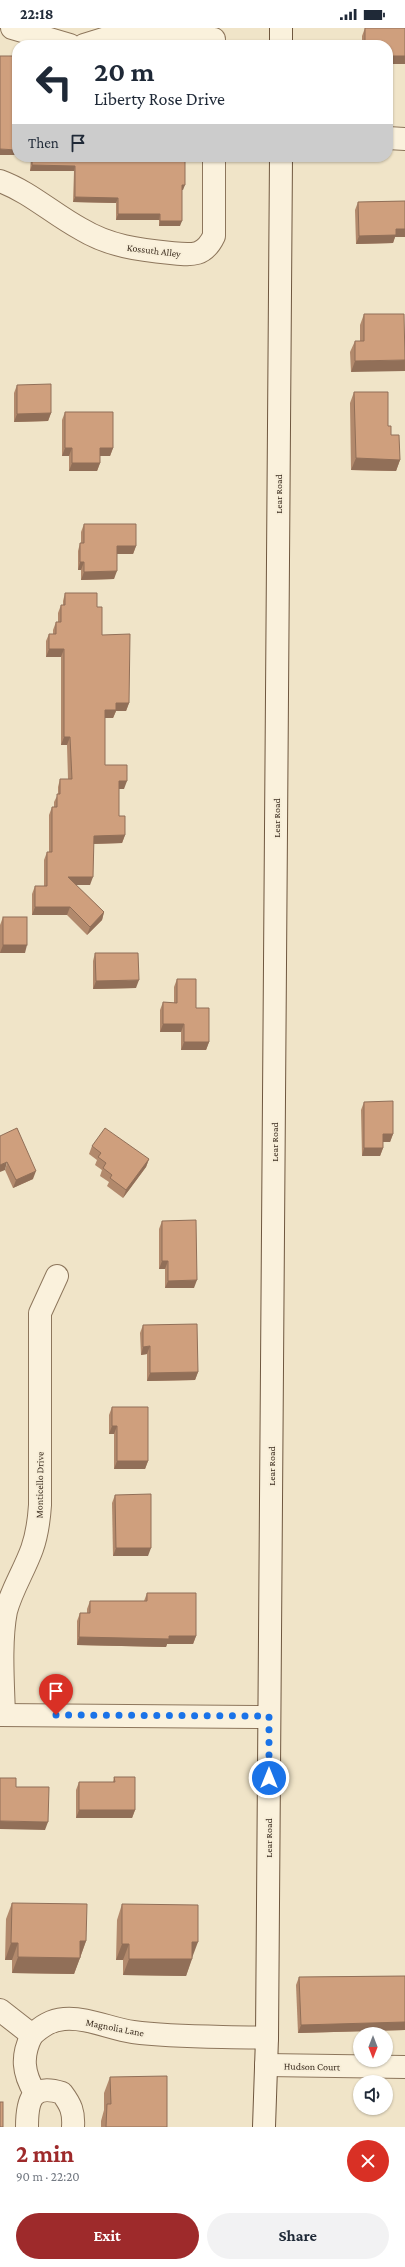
<!DOCTYPE html>
<meta charset="utf-8">
<style>
body{margin:0;font-family:"Crimson Pro",serif;background:#f2f2f3;color:#1f2937;height:100vh;display:flex;flex-direction:column;font-size:15px;white-space:nowrap}
*{box-sizing:border-box;margin:0}
p{font-size:13px;color:#747a83}
.icon{flex:none;width:22px;height:22px;fill:none;stroke:currentColor;stroke-width:2;stroke-linecap:round;stroke-linejoin:round}
.map{position:relative;height:2099px;overflow:hidden}
.details{display:flex;flex-direction:column;background:#fff;flex:1}
.details>*{flex:none}
.guide{position:absolute;left:12px;top:12px;width:381px;height:122px;border-radius:16px;box-shadow:0 1px 3px #0004;background:#fff;color:#1f2937;overflow:hidden}
.needle{width:26px;rotate:180deg}
.fabs{position:absolute;left:353px;top:1999px;display:grid;gap:8px}
.fabs a{display:grid;place-items:center;width:40px;height:40px;border-radius:50%;background:#fff;box-shadow:0 1px 3px #0004;font-size:20px}
.pin{position:absolute;display:grid;place-items:center;width:34px;height:34px;color:#fff;margin:-41px -17px;border-radius:50% 50% 50% 0;rotate:-45deg;box-shadow:0 0 4px #0007}
.pin .icon{rotate:45deg}
.me{position:absolute;width:44px;margin:-22px;rotate:0deg;stroke-linejoin:round;filter:drop-shadow(0 0 3px #0008)}
.turn{display:flex;align-items:center;gap:14px;height:84px;padding:0 16px;font-size:18px}
.turn .icon{width:52px;height:52px;stroke-width:2.5}
.turn b{display:block;font-size:28px;line-height:34px}
.then{display:flex;align-items:center;height:38px;padding:0 16px;background:#0003;gap:8px;font-size:15px}
.round{display:grid;place-items:center;flex:none;width:42px;height:42px;border-radius:21px;background:#f2f2f3}
.overview{display:flex;align-items:center;justify-content:space-between;height:68px;padding:0 16px}
h1{font-size:24px;font-weight:700;line-height:30px;color:#9e2a2b}
.cta{display:flex;gap:8px;margin-top:auto;padding:8px 16px}
.cta a{flex:1;height:46px;border-radius:24px;background:#9e2a2b;color:#fff;font-size:16px;font-weight:700;line-height:46px;text-align:center}
.cta a+a{background:#f2f2f3;color:#1f2937}
.status{display:flex;justify-content:space-between;align-items:center;height:28px;padding:0 20px;background:#fff;direction:ltr}
.status svg{height:11px;fill:currentColor}
.map>svg:first-child{display:block}
.lines{fill:none;stroke-linecap:round;stroke-linejoin:round}
.street-casing{stroke:#8d765c;stroke-width:24}
.secondary-casing{stroke:#6f573f;stroke-width:24}
.street{stroke:#faf1dc;stroke-width:22}
.secondary{stroke:#faf1dc;stroke-width:22}
.wall{fill:#b2896c}
.shaded-wall{fill:#916f58}
.building{fill:#cf9f7d;stroke:#916f58}
.route{stroke:#1a73e8;stroke-width:7;stroke-dasharray:0 12.6}
.labels{text-anchor:middle;stroke-width:3.5;stroke-linejoin:round;paint-order:stroke}
.street-label{font-size:10px;fill:#3d2e20;stroke:#f7eed8}
</style>
<div class="status"><b>22:18</b><svg viewBox="0 0 49 12"><path d="M0 12V9h3v3zM5 12V6h3v6zM10 12V3h3v9zM15 12V0h3v12zM26 1h20v11H26zM47 4h2v5h-2z"/></svg></div>
<div class="map">
<svg width="405" height="2099" viewBox="0 0 405 2099">
<rect width="100%" height="100%" fill="#f0e4c8"/>
<g class="lines">
<!-- street casing -->
<g class="street-casing">
<g id="street">
<path d="M12,0L70,17"/>
<path d="M84,17L113,8L214,11"/>
<path d="M388,110L405,111"/>
<path d="M0,153C30,164 53,186 81,201C109,218 139,222 171,225C192,227 204,229 214,208V129"/>
<path d="M0,1687L269,1689"/>
<path d="M4,1687C3,1655 0,1614 6,1583C12,1561 24,1543 32,1521C37,1507 39,1492 40,1477V1285L57,1248"/>
<path d="M0,1982L32,2007C42,1998 51,1992 64,1991C87,1989 111,2001 133,2004C177,2010 223,2008 267,2010"/>
<path d="M32,2007C21,2028 23,2045 35,2065"/>
<path d="M266,2037L405,2039"/>
<path d="M27,2099C27,2073 31,2055 62,2065C71,2077 74,2084 73,2099"/>
</g>
</g>
<!-- secondary casing -->
<g class="secondary-casing">
<g id="secondary">
<path d="M281,0V17"/>
<path d="M264,2099L267,2010L281,129"/>
</g>
</g>
<!-- street -->
<use href="#street" class="street"/>
<!-- secondary -->
<use href="#secondary" class="secondary"/>
</g>
<!-- wall -->
<g class="wall">
<path d="M365,0H405V36H388V17H362V8Z"/>
<path d="M31,129H185L183,162H182L180,198H159V192H116V175L73,174L74,143H30Z"/>
<path d="M405,173V209H395L393,215L356,216L355,182L358,174Z"/>
<path d="M364,286L404,314L351,344L350,324L355,313H360V297Z"/>
<path d="M17,357L51,385L48,393L14,394V365Z"/>
<path d="M354,364L388,398L391,407L400,432L396,443L351,442L350,375Z"/>
<path d="M65,384L113,420L110,428H100V435L97,443H69V428H62V392Z"/>
<path d="M84,496L136,518L133,526H117L114,551L81,552V542H78V523L80,515H81V504Z"/>
<path d="M65,565L97,579L102,607L129,675L126,683H116L113,690H105V737L124,761H119V788L125,807L122,815L93,816L90,857H76L104,884L102,892L87,907L67,887H32V866L35,858H44V832L47,824H49V787L52,779H54V774L58,766V759L60,751H68L67,717H61V629H46V613L49,606H53V602L56,594H58V585L61,577H63V573Z"/>
<path d="M3,889L25,925H0V897Z"/>
<path d="M95,925L136,960L93,961V933Z"/>
<path d="M177,951L196,980L209,1014L206,1022H181V1004H160V982L163,974L174,975V959Z"/>
<path d="M364,1074L393,1106L390,1114H383V1120L380,1128H362L361,1082Z"/>
<path d="M17,1100L33,1151L13,1160L5,1142Z"/>
<path d="M92,1118L149,1131L146,1139L123,1170L107,1158L109,1154L100,1148L102,1142L95,1137L97,1132L89,1126Z"/>
<path d="M162,1193L194,1260H165V1241H159V1201Z"/>
<path d="M143,1297L198,1344L195,1352L147,1353V1326L141,1327L140,1305Z"/>
<path d="M112,1379L148,1433L145,1441H114V1406H109V1387Z"/>
<path d="M115,1467L148,1528H113L112,1475Z"/>
<path d="M147,1565L196,1608L193,1616H167L166,1619L77,1617V1593L80,1585H87V1581L90,1573H144Z"/>
<path d="M114,1749L135,1782L132,1790H76V1762L79,1754H113Z"/>
<path d="M12,1875L86,1913L74,1946L12,1945V1932H5L6,1891Z"/>
<path d="M122,1876L192,1930L186,1948L123,1947V1932H116L117,1892Z"/>
<path d="M405,1948V2002L298,2005L296,1957L299,1949Z"/>
<path d="M110,2049L167,2099H101V2093L104,2082V2065Z"/>
</g>
<!-- shaded-wall -->
<g class="shaded-wall">
<rect x="388" y="28" width="17" height="8"/>
<path d="M0,121L17,122V127H0Z"/>
<path d="M32,137L75,138L74,143H30Z"/>
<path d="M182,157H185L183,162H180Z"/>
<path d="M75,169L118,170L116,175L73,174Z"/>
<path d="M118,186H160L159,192H116Z"/>
<path d="M160,193H182L180,198H159Z"/>
<path d="M396,201H405V209H395L393,215L356,216L359,208Z"/>
<path d="M405,332V343L351,344L355,333Z"/>
<path d="M51,385L48,393L14,394L17,386Z"/>
<path d="M65,420H72L69,428H62Z"/>
<path d="M100,420H113L110,428H97Z"/>
<path d="M356,430L400,432L396,443L351,442Z"/>
<path d="M72,435H100L97,443H69Z"/>
<path d="M117,518H136L133,526H114Z"/>
<path d="M80,534H84L81,542H78Z"/>
<path d="M117,543L114,551L81,552L84,544Z"/>
<path d="M49,621H64L61,629H46Z"/>
<path d="M116,675H129L126,683H116L113,690H102L105,682Z"/>
<path d="M64,709H70L67,717H61Z"/>
<path d="M119,753H127L124,761H117Z"/>
<path d="M125,807L122,815L91,816L94,808Z"/>
<path d="M68,849H93L90,857H65Z"/>
<path d="M35,879H70L67,887H32Z"/>
<path d="M104,884L102,892L87,907L90,899Z"/>
<path d="M3,917H27L25,925H0Z"/>
<path d="M139,952L136,960L93,961L96,953Z"/>
<path d="M163,996H184L181,1004H160Z"/>
<path d="M184,1014H209L206,1022H181Z"/>
<path d="M383,1106H393L390,1114H380Z"/>
<path d="M364,1120H383L380,1128H362Z"/>
<path d="M149,1131L146,1139L123,1170L126,1162Z"/>
<path d="M7,1134L5,1142L0,1144V1137Z"/>
<path d="M36,1143L33,1151L13,1160L16,1152Z"/>
<path d="M162,1233H168L165,1241H159Z"/>
<path d="M197,1252L194,1260H165L168,1253Z"/>
<path d="M150,1318L147,1326L141,1327L143,1319Z"/>
<path d="M198,1344L195,1352L147,1353L150,1345Z"/>
<path d="M112,1398H117L114,1406H109Z"/>
<path d="M117,1433H148L145,1441H114Z"/>
<path d="M116,1520H151L148,1528H113Z"/>
<path d="M169,1608H196L193,1616H167L166,1619L77,1617L79,1609Z"/>
<path d="M79,1782H135L132,1790H76Z"/>
<path d="M0,1793L48,1794L45,1802L0,1801Z"/>
<path d="M80,1913H86L80,1930Z"/>
<path d="M192,1914H198L192,1930H186Z"/>
<path d="M11,1915H18L12,1932H5Z"/>
<path d="M122,1916H129L123,1932H116Z"/>
<path d="M18,1929L80,1930L74,1946L12,1945Z"/>
<path d="M129,1931H192L186,1948L123,1947Z"/>
<path d="M405,1994V2002L298,2005L301,1997Z"/>
</g>
<!-- building -->
<g class="building">
<path d="M365,0H405V28H388V17H365Z"/>
<path d="M0,28H16V40H17V122L0,121Z"/>
<path d="M32,129H185V157H182V193H160V186H118V170L75,169V138L32,137Z"/>
<path d="M405,173V201H396V207L359,208L358,174Z"/>
<path d="M364,286H404L405,332L355,333V313H364Z"/>
<path d="M51,356V385L17,386V357Z"/>
<path d="M354,364H388V398H391V407H399L400,432L356,430Z"/>
<path d="M65,384H113V420H100V435H72V420H65Z"/>
<path d="M84,496H136V518H117V543L84,544V534H80V515H84Z"/>
<path d="M65,565H97V579H102V607L130,606L129,675H116V682H105V737H127V753H119V788H125V807L94,808L93,849H68L104,884L90,899L70,879H35V858H47V824H52V779H57V766H60V751H72L70,709H64V621H49V606H56V594H61V577H65Z"/>
<rect x="3" y="889" width="24" height="28"/>
<path d="M95,925H138L139,952L96,953Z"/>
<path d="M177,951H196V980H209V1014H184V996H163V974L177,975Z"/>
<path d="M393,1073V1106H383V1120H364V1074Z"/>
<path d="M17,1100L36,1143L16,1152L7,1134L0,1137V1108Z"/>
<path d="M105,1100L149,1131L126,1162L110,1150L112,1147L103,1140L106,1135L98,1129L101,1125L92,1118Z"/>
<path d="M196,1192L197,1252L168,1253V1233H162V1193Z"/>
<path d="M197,1296L198,1344L150,1345V1318L143,1319V1297Z"/>
<path d="M112,1379H148V1433H117V1398H112Z"/>
<path d="M151,1466V1520H116L115,1467Z"/>
<path d="M147,1565H196V1608H169V1611L79,1609L80,1585H90V1573H147Z"/>
<path d="M114,1749H135V1782H79V1754H115Z"/>
<path d="M0,1750H16V1759H49L48,1794L0,1793Z"/>
<path d="M12,1875L87,1876L86,1913H80V1930L18,1929V1915H11Z"/>
<path d="M122,1876L198,1877V1914H192V1931H129V1916H122Z"/>
<path d="M405,1948V1994L301,1997L299,1949Z"/>
<path d="M167,2048V2099H106L107,2076H111L110,2049Z"/>
<rect x="0" y="2074" width="3" height="25"/>
</g>
<g class="lines">
<!-- route -->
<path class="route" d="M56,1687L269,1688V1750"/>
</g>
<g class="labels">
<!-- street labels -->
<g class="street-label">
<text transform="translate(154 222) rotate(7)" y="4">Kossuth Alley</text>
<text transform="translate(278 466) rotate(-90)" y="4">Lear Road</text>
<text transform="translate(276 790) rotate(-90)" y="4">Lear Road</text>
<text transform="translate(274 1114) rotate(-90)" y="4">Lear Road</text>
<text transform="translate(271 1438) rotate(-90)" y="4">Lear Road</text>
<text transform="translate(39 1457) rotate(-89)" y="4">Monticello Drive</text>
<text transform="translate(268 1810) rotate(-90)" y="4">Lear Road</text>
<text transform="translate(115 1999) rotate(11)" y="4">Magnolia Lane</text>
<text transform="translate(312 2038) rotate(1)" y="4">Hudson Court</text>
</g>
</g>
</svg>
<div class="fabs">
<a><svg class="needle" viewBox="-14 -14 28 28"><path d="M0-13l5 13h-10z" fill="#e53935"/><path d="M0 13l5-13h-10z" fill="#747a83"/></svg></a>
<a><svg class="icon" aria-label="sound" viewBox="0 0 24 24"><path d="M4 9h4l5-4v14l-5-4H4zM17 9q2 3 0 6"/></svg></a>
</div>
<div class="pin" style="left:56px;top:1687px;background:#d93025"><svg class="icon" aria-label="arrive" viewBox="0 0 24 24"><path d="M6 21V4h12l-3 4 3 4H6"/></svg></div>
<svg class="me" style="left:269px;top:1750px" viewBox="-20 -20 40 40"><circle r="17" fill="#1a73e8" stroke="#fff" stroke-width="3"/><path d="M0-11L8 9 0 5-8 9z" fill="#fff"/></svg>
<div class="guide">
<div class="turn"><svg class="icon" aria-label="left" viewBox="0 0 24 24"><path d="M17 20v-9H6M10 6l-5 5 5 5"/></svg><div><b>20 m</b>Liberty Rose Drive</div></div>
<div class="then">Then<svg class="icon" aria-label="arrive" viewBox="0 0 24 24"><path d="M6 21V4h12l-3 4 3 4H6"/></svg></div>
</div>
</div>
<section class="details">
<div class="overview"><div><h1>2 min</h1><p>90 m · 22:20</p></div><a class="round" style="background:#d93025;color:#fff"><svg class="icon" aria-label="close" viewBox="0 0 24 24"><path d="M6 6l12 12M18 6L6 18"/></svg></a></div>
<div class="cta"><a>Exit</a><a>Share</a></div>
</section>
